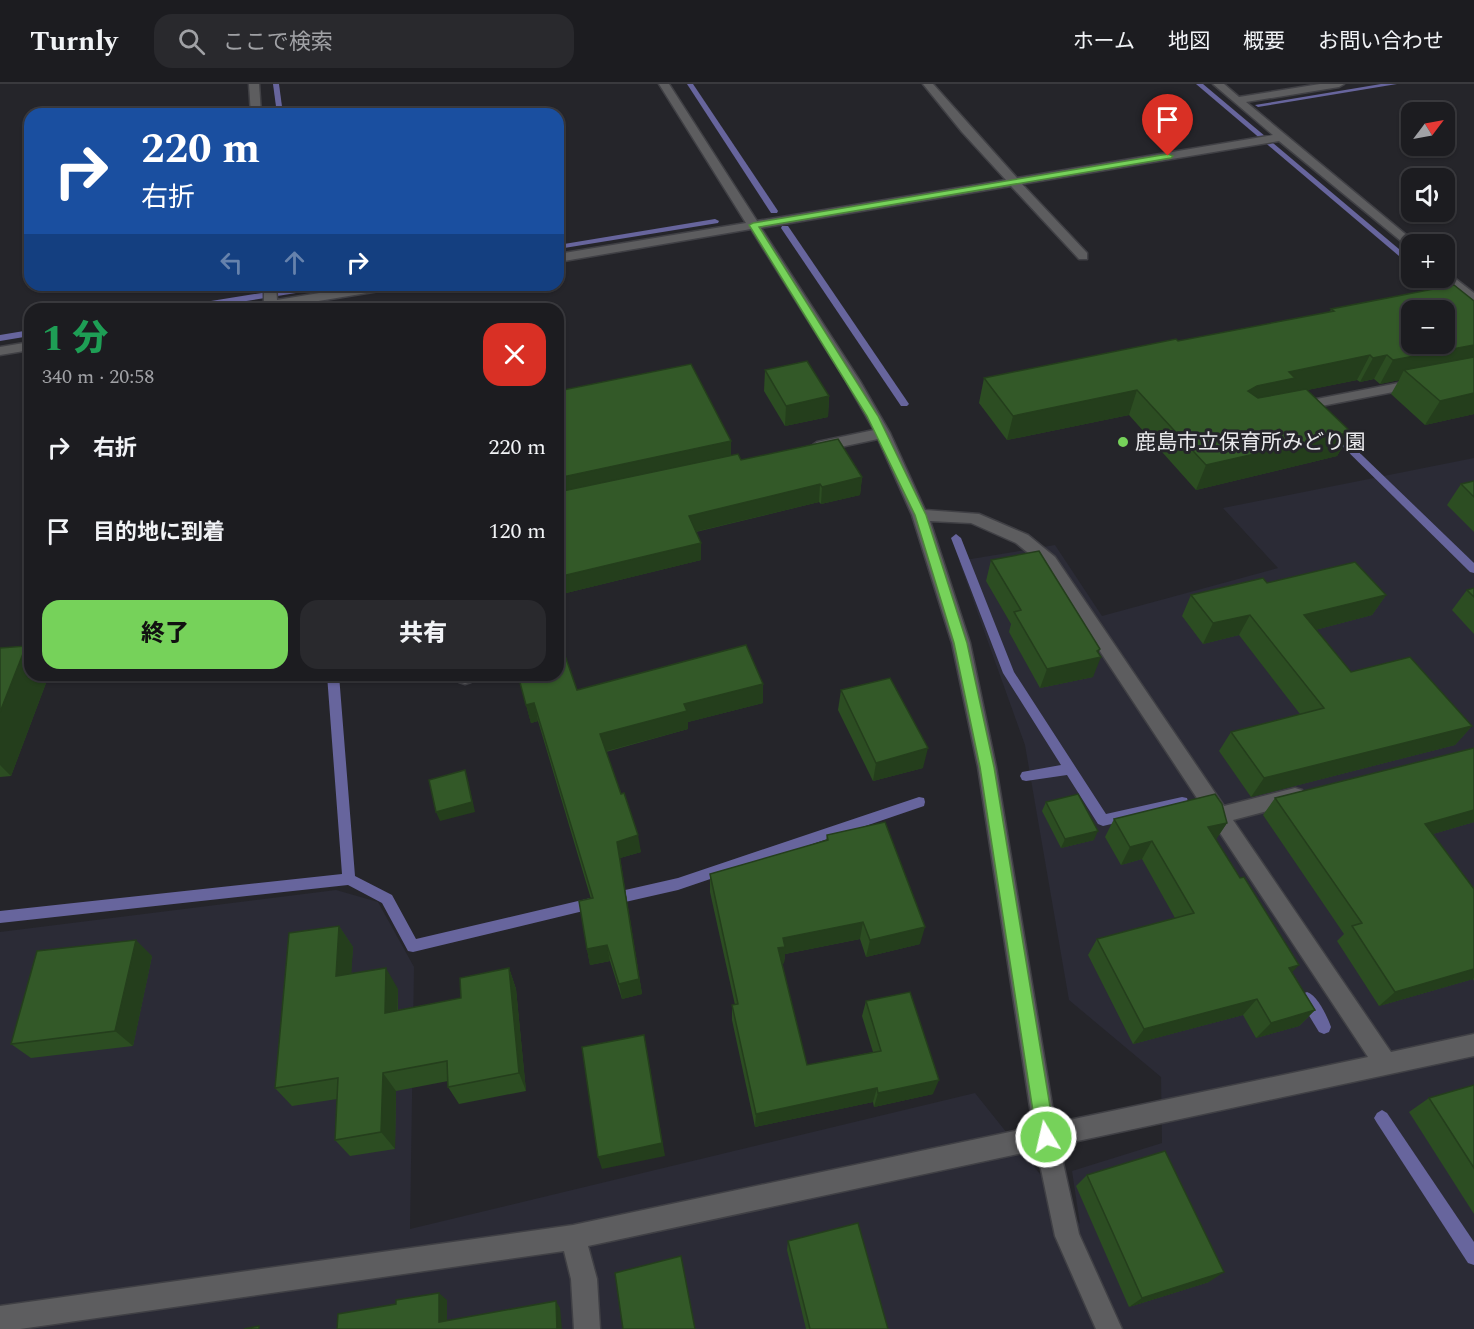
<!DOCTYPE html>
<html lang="ja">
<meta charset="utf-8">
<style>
body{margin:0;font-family:Spectral,"Noto Sans JP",serif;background:#29292d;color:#f1f3f6;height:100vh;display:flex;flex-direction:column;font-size:22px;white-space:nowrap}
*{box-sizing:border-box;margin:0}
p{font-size:20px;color:#a0a1a5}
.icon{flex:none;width:33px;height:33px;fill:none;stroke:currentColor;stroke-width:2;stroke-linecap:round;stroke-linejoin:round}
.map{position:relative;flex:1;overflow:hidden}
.drawer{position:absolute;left:24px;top:219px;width:540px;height:378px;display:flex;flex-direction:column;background:#1c1c20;border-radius:18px;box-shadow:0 2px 4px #0004,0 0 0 2px #3a3a3e}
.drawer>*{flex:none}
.banner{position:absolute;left:24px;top:24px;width:540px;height:183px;border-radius:18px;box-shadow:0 2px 4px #0004,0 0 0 2px #3a3a3e;background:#1a4fa0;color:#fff;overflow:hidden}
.needle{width:39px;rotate:58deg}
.buttons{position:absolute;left:1401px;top:18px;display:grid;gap:12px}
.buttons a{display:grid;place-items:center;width:54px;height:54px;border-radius:12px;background:#1c1c20;box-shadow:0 2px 4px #0004,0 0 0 2px #3a3a3e;font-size:30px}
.pin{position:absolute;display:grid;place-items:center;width:51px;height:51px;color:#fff;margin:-62px -26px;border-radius:50% 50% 50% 0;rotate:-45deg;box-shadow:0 0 6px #0007}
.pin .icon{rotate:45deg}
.me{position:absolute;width:66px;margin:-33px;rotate:351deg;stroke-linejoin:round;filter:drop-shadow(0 0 4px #0008)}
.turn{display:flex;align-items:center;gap:21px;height:126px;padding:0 18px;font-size:27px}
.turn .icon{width:78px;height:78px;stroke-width:2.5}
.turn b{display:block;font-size:42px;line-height:51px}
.lanes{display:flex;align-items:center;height:57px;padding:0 18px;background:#0003;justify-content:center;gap:30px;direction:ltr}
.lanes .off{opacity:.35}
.round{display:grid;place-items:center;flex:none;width:63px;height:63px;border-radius:18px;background:#29292d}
.headline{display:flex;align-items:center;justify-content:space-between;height:102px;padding:0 18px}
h1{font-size:36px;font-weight:800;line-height:45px;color:#1e9e55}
.primary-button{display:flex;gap:12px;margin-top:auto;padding:12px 18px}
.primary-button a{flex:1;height:69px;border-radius:18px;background:#76d25a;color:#111;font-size:24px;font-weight:800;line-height:69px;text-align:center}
.primary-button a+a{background:#29292d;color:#f1f3f6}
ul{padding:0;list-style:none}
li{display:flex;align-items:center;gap:18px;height:84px;padding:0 18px}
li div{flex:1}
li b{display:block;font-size:22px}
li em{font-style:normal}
header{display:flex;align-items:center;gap:36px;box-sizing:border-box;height:84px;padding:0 30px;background:#1c1c20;border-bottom:2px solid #3a3a3e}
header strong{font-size:28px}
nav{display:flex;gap:33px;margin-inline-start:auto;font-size:21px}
.search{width:420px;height:54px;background:#29292d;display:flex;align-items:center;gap:15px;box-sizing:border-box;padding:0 21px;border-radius:18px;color:#a0a1a5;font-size:22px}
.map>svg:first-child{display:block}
.built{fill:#2b2b36}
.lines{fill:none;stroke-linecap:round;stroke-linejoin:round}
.stream{fill:#67659d;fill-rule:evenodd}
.minor-casing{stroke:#404045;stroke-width:3}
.minor{fill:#5d5d5f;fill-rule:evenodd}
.wall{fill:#2c4d22}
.shaded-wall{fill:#243e1c}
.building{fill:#335928;stroke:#243e1c;stroke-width:1.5;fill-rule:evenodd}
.route{fill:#76d25a;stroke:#4d883a;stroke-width:1.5}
.poi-dot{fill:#76d25a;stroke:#25252a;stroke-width:2}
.labels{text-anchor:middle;stroke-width:6;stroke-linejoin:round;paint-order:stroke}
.poi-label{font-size:21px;fill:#e9e9ec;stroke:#25252a;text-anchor:start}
</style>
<header>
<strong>Turnly</strong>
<div class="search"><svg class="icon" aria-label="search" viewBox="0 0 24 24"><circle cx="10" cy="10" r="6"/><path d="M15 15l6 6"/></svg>ここで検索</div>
<nav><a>ホーム</a><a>地図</a><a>概要</a><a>お問い合わせ</a></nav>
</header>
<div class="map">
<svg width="1474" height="1245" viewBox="0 0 1474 1245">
<rect width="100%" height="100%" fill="#25252a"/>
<!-- built -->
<path class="built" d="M1474,374V1245H0V848L336,806L378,818L414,883L410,1145L975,1009L1080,1140L1072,1087L1162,1059L1161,993L1069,916L1025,661L959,477L1055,461L1102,532L1278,484L1223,424Z"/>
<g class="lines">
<!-- stream -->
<g class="stream">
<path d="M273,0H279L283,30H277Z"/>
<path d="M687,0H693L778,127L777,129H771Z"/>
<path d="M1196,0H1203L1412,176V183Z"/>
<path d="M1381,0H1397L1258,23L1255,21Z"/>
<path d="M715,135L719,137L718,139L558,165V161Z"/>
<path d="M782,142H788L909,320L907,322H901L781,144Z"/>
<path d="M1422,194H1430L1474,230V237Z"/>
<path d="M311,201H331L327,204L196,225H176L180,222Z"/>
<path d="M30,246V252L0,257V251Z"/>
<path d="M1333,345L1336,346L1474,479V489L1470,488L1330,350V346Z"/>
<path d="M956,450L961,454L1014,588L1106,730L1182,713L1187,714L1188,718L1187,722L1103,742L1098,740L1067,691L1026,697L1022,696L1020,692L1022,688L1061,681L1003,589L951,454Z"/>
<path d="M327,591H339L355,792L392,811L416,855L595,813L600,815L602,819L600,823L413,868L408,867L382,819L348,801L0,839V827L342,790Z"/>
<path d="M919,713L924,714L925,718L924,722L678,806L612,821L607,819L605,815L607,811L612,809L678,794Z"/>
<path d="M1307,908C1318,912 1327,932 1331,943L1329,948L1324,950L1319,948L1302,920L1300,915L1302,910Z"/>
<path d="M1382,1026L1387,1029L1474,1158V1181L1468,1179L1377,1039L1374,1034L1377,1029Z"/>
</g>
<!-- minor casing -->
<g class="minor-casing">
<g id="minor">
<path d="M249,0H259L261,30H251Z"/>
<path d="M659,0H669L757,137L1006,96L962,48L923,0H933L1017,94L1273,51L1213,0H1224L1239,13L1320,0H1344L1339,3L1246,18L1416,159L1412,160V166L1279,57L1022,100L1087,169V175H1079L1011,102L761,144L860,297L890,349L925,426L979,430L1028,451L1055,473L1224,722L1295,704L1302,706L1305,712L1302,718L1233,736L1391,968L1474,950V972L1059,1061L1079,1150L1122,1245H1096L1055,1152L1037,1066L588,1162L597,1195L600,1245H574L571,1195L564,1167L20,1245H0V1222L573,1141L1033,1043L978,683L952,559L912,431L878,355L817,368L810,363L817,358L874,346L846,297L751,145L558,178V170L746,139ZM930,437L971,439L1016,459L1043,481L1368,973L1055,1039L996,683L970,559Z"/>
<path d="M1444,186L1474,209V219L1469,218L1441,194H1444Z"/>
<path d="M264,201H276L277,216L368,201H397L391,205L270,225H241L242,222L264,218Z"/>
<path d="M30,258V266L0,271V263Z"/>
<path d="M1419,295L1426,299L1424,302L1296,327L1289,323L1296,319Z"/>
<path d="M456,591H474L471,598L465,600L459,598Z"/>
</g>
</g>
<!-- minor -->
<use href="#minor" class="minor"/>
</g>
<!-- wall -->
<g class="wall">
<path d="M1331,225L1474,330L1425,341L1391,310L1399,296L1380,300L1374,295L1360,298L1357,296L1307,306L1351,348L1337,372L1196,406L1129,331L1007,356L979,319L984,294L1330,228Z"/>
<path d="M765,286L829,312L828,333L785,342L764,307Z"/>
<path d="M731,372L741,376L862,393L860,411L821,420L819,418L696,448L701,459V476L558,511Z"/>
<path d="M1474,397V448L1447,421L1461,400Z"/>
<path d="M991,476L1098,569L1093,593L1040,604L1009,548L1011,540L986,497Z"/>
<path d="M1267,499L1386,511L1372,531L1315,546L1351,588L1472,642L1455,661L1251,713L1219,667L1231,648L1300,630L1239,551L1203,560L1182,532L1191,511Z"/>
<path d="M1474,504V550L1452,526L1467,506Z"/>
<path d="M26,562L30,567V591H49L11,692L0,693V564Z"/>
<path d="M518,591L577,606L763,619L688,638V645L606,668L641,768L620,774L642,910L622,915L610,877L590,881L587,865L591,815L538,637L531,639Z"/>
<path d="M841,606L923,684L873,697L838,626Z"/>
<path d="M1474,664V738L1433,750L1474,805V897L1473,895L1379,922L1337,857L1344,850L1263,731L1275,714Z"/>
<path d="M1046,718L1094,756L1061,764L1042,727Z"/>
<path d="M1114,735L1227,739L1216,755L1292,889L1315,926L1299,942L1256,954L1243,931L1133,960L1088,871L1097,855L1175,834L1142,775L1121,781L1105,753Z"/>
<path d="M827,751L920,860L866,873L860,855L785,870L784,879L782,880L807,981L873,968L862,932L866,917L933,1010L874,1023L873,1018L755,1043L732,936V921H735L710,808V790L826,757Z"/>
<path d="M339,842L353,863L351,889L398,905V926L461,914L509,884L516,905L526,1007L459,1020L448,1003V997L396,1007L395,1065L350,1072L335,1056L337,1015L292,1022L275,1004Z"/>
<path d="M152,872L133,962L31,974L11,960Z"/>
<path d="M1474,1001V1130L1409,1028L1429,1014Z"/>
<path d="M1087,1091L1209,1198L1129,1223L1076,1102Z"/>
<path d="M788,1157L888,1245H806L787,1166Z"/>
</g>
<!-- shaded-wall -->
<g class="shaded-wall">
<path d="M1474,261V283L1404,286L1399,296L1380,300L1393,276Z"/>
<path d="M1370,271L1357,296L1288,310L1247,326L1248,307L1257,302L1289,288Z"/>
<path d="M1387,271L1374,295L1360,298L1373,274Z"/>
<path d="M1137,306L1129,331L1007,356L1013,332Z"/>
<path d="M1474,309V330L1425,341L1440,317Z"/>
<path d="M829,312L828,333L785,342L786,322Z"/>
<path d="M1351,348L1337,372L1196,406L1206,381Z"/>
<path d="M731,357V374L558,412V394Z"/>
<path d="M862,393L860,411L821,420L822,403Z"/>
<path d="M820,400L819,418L690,449L689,432Z"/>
<path d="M701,459V476L558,511V493Z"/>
<path d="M1386,511L1372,531L1292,552L1304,531Z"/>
<path d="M1250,531L1239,551L1203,560L1213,539Z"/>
<path d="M26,562L30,567V591H49L11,692L0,681V628Z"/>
<path d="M1100,565L1096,574L1101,573L1093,593L1040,604L1047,585L1097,567Z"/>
<path d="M763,600V619L688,638V645L603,668L600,650L684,620Z"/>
<path d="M534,619L538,637L531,639L526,621Z"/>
<path d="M1472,642L1455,661L1251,713L1264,694Z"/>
<path d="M928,664L923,684L873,697L876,679Z"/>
<path d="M465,686L468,696L475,728L440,737L436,728Z"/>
<path d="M1474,726V738L1409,757L1425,740Z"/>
<path d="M1227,739L1215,757L1208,743Z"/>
<path d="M1098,747L1094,756L1061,764L1065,755Z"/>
<path d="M638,751L641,768L620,774L642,910L622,915L619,900L617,758Z"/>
<path d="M1152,757L1142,775L1121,781L1130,763Z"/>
<path d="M863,838L860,855L785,870L784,879L777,881L778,864L783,854Z"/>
<path d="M339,842L353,863L350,912L336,892Z"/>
<path d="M925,843L920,860L866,873L870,856Z"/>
<path d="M136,856L152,872L133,962L115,947Z"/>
<path d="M607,861L610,877L590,881L587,865Z"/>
<path d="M1299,881L1284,897L1289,884Z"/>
<path d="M386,884L398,905L397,948L385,929Z"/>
<path d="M509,884L516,905L526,1007L519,989Z"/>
<path d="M1474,885V894L1473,895L1379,922L1395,908Z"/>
<path d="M1257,915L1243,931L1133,960L1144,945Z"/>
<path d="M1315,926L1299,942L1256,954L1271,939Z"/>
<path d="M647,966L665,1072L602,1085L598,1073Z"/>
<path d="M383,989L396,1007L395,1065L381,1048Z"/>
<path d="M939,996L933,1010L874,1023L878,1009Z"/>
<path d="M877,1004L873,1018L755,1043L756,1030Z"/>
<path d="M1224,1188L1209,1198L1129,1223L1142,1214Z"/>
<path d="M439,1209L447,1216V1245L439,1238Z"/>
<path d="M556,1217L560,1224L562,1245H557Z"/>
</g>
<!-- building -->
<g class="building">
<path d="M1454,201L1474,217V261L1393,276L1387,271L1373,274L1370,271L1289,288L1295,294L1257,302L1248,307L1258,314L1306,305L1351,348L1206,381L1137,306L1013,332L984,294L1176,255L1178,257L1334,227L1331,225ZM1412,226H1444V260H1412Z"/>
<path d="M1474,273V309L1440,317L1404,286Z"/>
<path d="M807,277L829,312L786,322L765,286Z"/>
<path d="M691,280L731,357L558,394V307Z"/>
<path d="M838,355L862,393L822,403L820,400L689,432L701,459L558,493V408L738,370L741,376Z"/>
<path d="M1474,397V413L1461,400Z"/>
<path d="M1039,467L1100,565L1097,567L1101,573L1047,585L1014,528L1021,526L991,476Z"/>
<path d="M1355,478L1386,511L1304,531L1351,588L1410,573L1472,642L1264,694L1231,648L1324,624L1250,531L1213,539L1191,511L1263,494L1267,499Z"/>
<path d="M1474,504V513L1467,506Z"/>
<path d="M746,561L763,600L684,620L687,627L600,650L621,710L624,709L638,751L617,758L639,895L619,900L607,861L587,865L579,817L593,814L534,619L526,621L518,591H558V571L564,569L577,606Z"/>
<path d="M26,562L0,628V564Z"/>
<path d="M890,594L928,664L876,679L841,606Z"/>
<path d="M1474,664V726L1425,740L1474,805V885L1395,908L1352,842L1362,839L1275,714Z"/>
<path d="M465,686L472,718L436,728L429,696Z"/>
<path d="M1078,710L1098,747L1065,755L1046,718Z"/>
<path d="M1215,710L1222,720L1227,739L1208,743L1240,794L1244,793L1299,881L1289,884L1315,926L1271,939L1257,915L1144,945L1097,855L1194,829L1152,757L1130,763L1114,735Z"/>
<path d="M885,738L925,843L870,856L863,838L783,854L785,863L778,864L807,981L881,967L866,917L910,908L939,996L878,1009L877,1004L756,1030L732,921L738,920L710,790L828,756L827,751Z"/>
<path d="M339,842L336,892L386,884L385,929L461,914L460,894L509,884L519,989L448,1003L447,977L383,989L381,1048L335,1056L338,994L275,1004L289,849Z"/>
<path d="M136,856L115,947L11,960L37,867Z"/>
<path d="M644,951L662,1059L598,1073L582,963Z"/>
<path d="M1474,1001V1084L1429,1014Z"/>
<path d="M1165,1067L1224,1188L1142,1214L1087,1091Z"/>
<path d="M858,1139L888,1245H810L788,1157Z"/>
<path d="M681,1172L695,1245H623L615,1189Z"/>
<path d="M439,1209V1238L556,1217L557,1245H337L338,1230L396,1220V1216Z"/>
<path d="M259,1242V1245H244Z"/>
</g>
<!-- route -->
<path class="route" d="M1168,70L1173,72L1171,74L759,143L878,332L926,431L967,559L994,683L1055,1053L1053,1059L1046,1062L1040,1059L1037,1053L980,683L954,559L915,431L867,332L749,141L753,139Z"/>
<!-- markers -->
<circle class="poi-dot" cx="1123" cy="358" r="6"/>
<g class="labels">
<!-- poi labels -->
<g class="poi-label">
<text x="1135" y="365">鹿島市立保育所みどり園</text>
</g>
</g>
</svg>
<div class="buttons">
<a><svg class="needle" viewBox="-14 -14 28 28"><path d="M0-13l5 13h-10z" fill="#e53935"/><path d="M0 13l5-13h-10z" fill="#a0a1a5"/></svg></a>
<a><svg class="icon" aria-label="sound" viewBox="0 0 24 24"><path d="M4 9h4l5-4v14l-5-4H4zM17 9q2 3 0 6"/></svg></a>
<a>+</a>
<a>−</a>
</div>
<div class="pin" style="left:1168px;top:72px;background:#d93025"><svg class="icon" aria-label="arrive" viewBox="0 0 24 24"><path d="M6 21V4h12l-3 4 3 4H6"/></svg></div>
<svg class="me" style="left:1046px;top:1053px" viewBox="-20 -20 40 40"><circle r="17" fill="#76d25a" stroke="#fff" stroke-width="3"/><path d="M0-11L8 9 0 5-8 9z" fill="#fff"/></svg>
<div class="banner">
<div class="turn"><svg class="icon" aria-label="right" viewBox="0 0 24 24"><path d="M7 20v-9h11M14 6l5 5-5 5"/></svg><div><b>220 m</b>右折</div></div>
<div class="lanes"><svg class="icon off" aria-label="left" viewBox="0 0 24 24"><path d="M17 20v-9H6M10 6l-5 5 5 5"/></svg><svg class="icon off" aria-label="ahead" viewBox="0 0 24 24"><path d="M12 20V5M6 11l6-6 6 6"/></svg><svg class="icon" aria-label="right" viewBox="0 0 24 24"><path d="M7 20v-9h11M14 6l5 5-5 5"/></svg></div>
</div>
<section class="drawer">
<div class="headline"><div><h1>1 分</h1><p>340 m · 20:58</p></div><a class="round" style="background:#d93025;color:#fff"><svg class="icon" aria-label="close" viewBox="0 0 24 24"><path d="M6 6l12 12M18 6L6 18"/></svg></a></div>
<ul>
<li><svg class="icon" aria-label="right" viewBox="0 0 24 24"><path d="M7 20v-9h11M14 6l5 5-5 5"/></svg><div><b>右折</b></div><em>220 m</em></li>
<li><svg class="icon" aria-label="arrive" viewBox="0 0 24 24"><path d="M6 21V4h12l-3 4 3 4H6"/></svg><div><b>目的地に到着</b></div><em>120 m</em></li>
</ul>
<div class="primary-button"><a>終了</a><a>共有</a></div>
</section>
</div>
